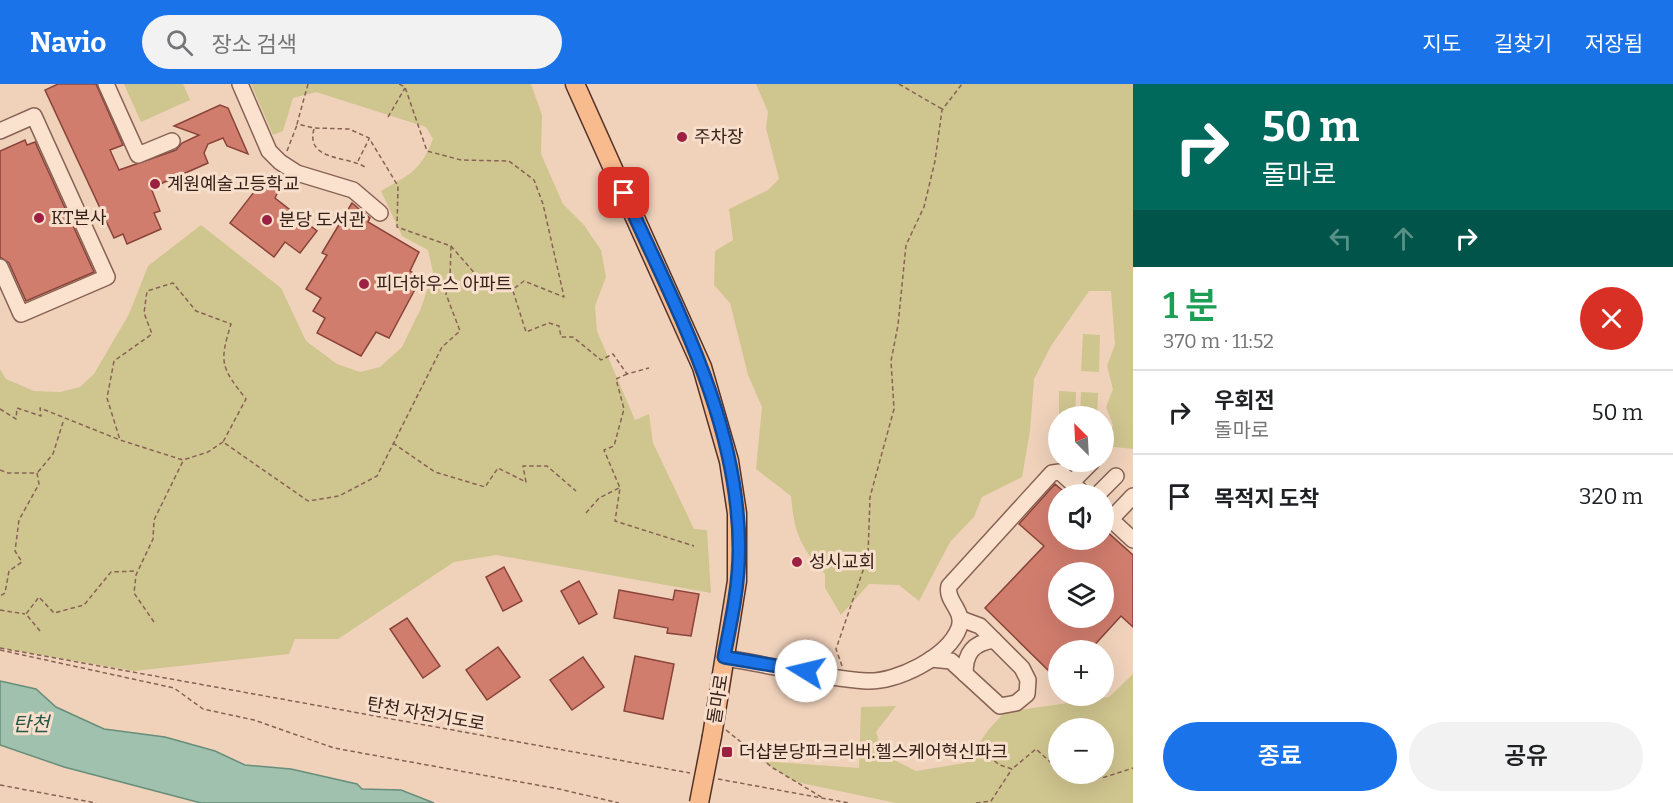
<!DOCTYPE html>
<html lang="ko">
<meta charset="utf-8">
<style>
body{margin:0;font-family:Bitter,"Noto Sans KR",serif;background:#f2f2f2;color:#202124;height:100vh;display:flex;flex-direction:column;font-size:22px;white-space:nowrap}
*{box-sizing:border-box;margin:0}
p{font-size:20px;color:#757577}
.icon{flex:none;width:33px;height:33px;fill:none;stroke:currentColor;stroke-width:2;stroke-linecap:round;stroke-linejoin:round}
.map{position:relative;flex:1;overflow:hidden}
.panel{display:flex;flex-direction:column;background:#fff;width:540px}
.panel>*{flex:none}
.top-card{background:#00695c;color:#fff;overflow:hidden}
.needle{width:39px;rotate:336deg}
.buttons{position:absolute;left:1048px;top:322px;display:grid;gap:12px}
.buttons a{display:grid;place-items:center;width:66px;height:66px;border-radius:50%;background:#fff;box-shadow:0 6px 24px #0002;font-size:30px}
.pin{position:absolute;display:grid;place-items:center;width:51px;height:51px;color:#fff;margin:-26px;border-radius:12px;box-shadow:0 3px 9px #0006}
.me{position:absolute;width:66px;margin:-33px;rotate:279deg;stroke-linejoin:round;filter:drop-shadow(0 0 4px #0008)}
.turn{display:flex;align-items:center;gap:21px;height:126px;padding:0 30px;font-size:27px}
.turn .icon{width:78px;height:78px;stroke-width:2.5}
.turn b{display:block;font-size:42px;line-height:51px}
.lanes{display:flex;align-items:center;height:57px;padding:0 30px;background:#0003;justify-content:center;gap:30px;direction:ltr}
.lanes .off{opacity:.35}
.round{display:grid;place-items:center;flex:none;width:63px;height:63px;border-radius:32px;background:#f2f2f2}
.head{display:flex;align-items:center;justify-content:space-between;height:102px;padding:0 30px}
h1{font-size:36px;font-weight:600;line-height:45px;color:#1e9e55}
.action{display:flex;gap:12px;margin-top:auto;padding:12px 30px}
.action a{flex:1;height:69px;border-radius:36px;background:#1a73e8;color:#fff;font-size:24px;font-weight:600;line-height:69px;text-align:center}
.action a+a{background:#f2f2f2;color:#202124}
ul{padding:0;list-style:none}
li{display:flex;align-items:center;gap:18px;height:84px;padding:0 30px;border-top:2px solid #e0e0e0}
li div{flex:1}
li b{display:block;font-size:22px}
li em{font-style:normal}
header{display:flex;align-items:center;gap:36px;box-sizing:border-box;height:84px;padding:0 30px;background:#1a73e8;color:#fff}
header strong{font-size:28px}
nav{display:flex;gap:33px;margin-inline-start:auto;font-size:21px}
.search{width:420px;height:54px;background:#f2f2f2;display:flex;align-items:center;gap:15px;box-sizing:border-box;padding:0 21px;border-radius:33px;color:#757577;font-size:22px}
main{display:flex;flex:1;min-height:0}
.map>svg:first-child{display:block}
.green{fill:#cfc58f;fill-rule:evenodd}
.water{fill:#9fc1ae;stroke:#678e7a;stroke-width:1.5}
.building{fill:#d17d6e;stroke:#894338;stroke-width:1.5;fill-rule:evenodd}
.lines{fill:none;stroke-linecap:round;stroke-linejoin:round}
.minor-casing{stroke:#886254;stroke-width:18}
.major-casing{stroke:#553229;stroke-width:21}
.path{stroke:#886254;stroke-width:1.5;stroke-dasharray:4.5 3;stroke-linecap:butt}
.minor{stroke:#fbe2ce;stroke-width:15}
.major{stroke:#f8bb8e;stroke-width:18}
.major-bridge-casing{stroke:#553229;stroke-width:21;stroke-linecap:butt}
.major-bridge{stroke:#f8bb8e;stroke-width:18}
.route-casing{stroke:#114b97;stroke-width:15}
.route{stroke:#1a73e8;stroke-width:10}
.poi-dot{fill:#9b2041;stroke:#f7dfcb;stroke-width:2}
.labels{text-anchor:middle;stroke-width:6;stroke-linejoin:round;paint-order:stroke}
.poi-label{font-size:18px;fill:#36201a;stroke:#f7dfcb;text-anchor:start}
.street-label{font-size:18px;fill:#36201a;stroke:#f7dfcb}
.water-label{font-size:20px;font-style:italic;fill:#285748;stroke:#f7dfcb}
</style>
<header>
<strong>Navio</strong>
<div class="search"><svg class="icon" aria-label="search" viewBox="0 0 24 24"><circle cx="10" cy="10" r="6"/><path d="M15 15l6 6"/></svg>장소 검색</div>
<nav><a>지도</a><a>길찾기</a><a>저장됨</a></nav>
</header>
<main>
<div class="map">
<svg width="1133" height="719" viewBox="0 0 1133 719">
<rect width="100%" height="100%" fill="#f0d2bb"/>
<!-- green -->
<g class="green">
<path d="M124,0H183L190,16L141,38Z"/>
<path d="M251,0H531L542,31L541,70L563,120L584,141L601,166L606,193L595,222L597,247L635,336L649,330L653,359L694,445L707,446L711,509L496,471L454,478L338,555H295L289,570L134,587L0,564V285L6,295L34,307L60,308L80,303L94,290L129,230L148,182L201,141L281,204L306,257L337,280L360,288L380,283L402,263L421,224L433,188L428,166L402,152L381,107C410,90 420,88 433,55L426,43L316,8L293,14L283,47L273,51Z"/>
<path d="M756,0H1133V365L1105,362L1113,341L1106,323L1113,305L1107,282L1115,260L1111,207H1089L1051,262L1034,295L1030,347L1022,393L982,413L974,433L950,458L919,517L899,501L869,500L841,531L825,504V490C800,463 794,448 791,412L756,385L762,323L748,291L730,219L714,201L715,167L733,156L729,125L768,106L779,95L766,44L768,28Z"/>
<path d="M1083,250L1100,251L1099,288L1081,287Z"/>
<path d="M1059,307L1076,308L1075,333H1059V344Z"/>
<path d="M1081,308L1098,309L1097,333H1080Z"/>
<path d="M1133,590V719H896L796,698L762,677L859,684L861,623L896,622L876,648L884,671L916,687L965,679L989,645L1005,628L1109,613ZM1059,645H1104V690H1059Z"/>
</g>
<!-- water -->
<path class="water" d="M0,597L36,605L56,623L104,645L165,653L215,667L245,681L291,685L357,700L362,705L401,706L434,719H201L64,683L0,661Z"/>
<!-- building -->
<g class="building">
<path d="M58,0H96L123,61L110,66L119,86L176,66L182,59L199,51L174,42L220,21L228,24L248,70L227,62L223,54L208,60L204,69L208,79L151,104L160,127L154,129L161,145L127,160L123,150L114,154L45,6Z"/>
<path d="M25,56L27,61L35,58L94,188L26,217L9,179L0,173V67Z"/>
<path d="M264,95L279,106L275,114L317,147L300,169L285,158L274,173L230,139Z"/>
<path d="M352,119L370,134L368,138L419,168L410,187L421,194L389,254L376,248L361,272L317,249L325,234L313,227L321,214L306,205L327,171L322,169Z"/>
<path d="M1055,400L1068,411H1059V456H1104V445L1133,471V543L1121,532L1089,567H1059V597L985,524L1044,462L1019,440ZM1059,489H1104V534H1059Z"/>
<path d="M504,483L522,517L503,527L486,493Z"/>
<path d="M579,497L597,530L579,540L561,507Z"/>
<path d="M619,506L673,516L675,506L699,510L691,552L667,549L668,544L614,534Z"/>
<path d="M407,534L440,582L423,594L390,545Z"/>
<path d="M498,563L520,593L487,616L466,586Z"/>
<path d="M635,572L674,580L663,635L624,627Z"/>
<path d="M583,573L604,603L572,626L550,596Z"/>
</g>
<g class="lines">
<!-- minor casing -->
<g class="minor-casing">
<g id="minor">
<path d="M106,0L138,71L172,57"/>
<path d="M240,0L269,67L280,78L297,89L353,106L380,129"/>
<path d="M0,47L34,32L107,193L21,230L0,183"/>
<path d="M1072,398L1092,378"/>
<path d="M1097,411L1116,392"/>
<path d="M1104,429L1133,456"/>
<path d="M1111,435L1133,412"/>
<path d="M725,574C771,581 819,594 866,597C896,599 948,573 959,544C965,526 945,517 949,502L1052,389L1060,388L1085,411"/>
<path d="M931,575L951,577L1000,622L1016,619L1027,610L1028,596L1022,584L980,542L961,535"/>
<path d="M965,590C965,569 973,559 994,556"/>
</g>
</g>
<!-- major casing -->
<g class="major-casing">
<path id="major" d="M575,0L702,283L729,377L737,429V497L712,652"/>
</g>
<!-- path -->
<g class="path">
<path d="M308,0L297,40L314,44L349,45L369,54L398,102L397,143L451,162L484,200L512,206L524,197L564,213L543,120L534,96L509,77L461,76L427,67L405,3L399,0"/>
<path d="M899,0L942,25"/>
<path d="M388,33L405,4"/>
<path d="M314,45C305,77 348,72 365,83"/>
<path d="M287,67L297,41"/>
<path d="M358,77L369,55"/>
<path d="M513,207L526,248L549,239L559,242L561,253H573L601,276L613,270L627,290L649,284"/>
<path d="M627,290L616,295L624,325L614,362L604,366L620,404L615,437L694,462"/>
<path d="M0,325L16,335L17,324L41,332L40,324L120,356"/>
<path d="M223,358L208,368L183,376L120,356L107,314L114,277L152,250L144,229L147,207L173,199L196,227L231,240C219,279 221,283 246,315L223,358L308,417L339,412L377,392L442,263L460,247L446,210L450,195L451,162"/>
<path d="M393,359L435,388L485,403L498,384L526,398L523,382H547L576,407"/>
<path d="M0,386L8,389H37L39,400L19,436L15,467L22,478L9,487L5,509L0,512"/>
<path d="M38,388L53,370L64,335"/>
<path d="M586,429L599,414L619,404"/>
<path d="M0,526L25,530"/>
<path d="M154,538L134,509L136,491L153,455L154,436L183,377"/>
<path d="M40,547L26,530L39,513L54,529L84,521L111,488L137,487"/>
<path d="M0,564L690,689"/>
<path d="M0,566L174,604L203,625L254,636L334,664L559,705L619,719"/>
<path d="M842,582L836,565L868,472L870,413L894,325L891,277L898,241L906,161L924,123L935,77L942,26L962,0"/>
<path d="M726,646L773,684L823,714"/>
<path d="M976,664L1000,681L1012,685L1036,665L1059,686"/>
<path d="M1081,690L1102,694L1133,684"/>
<path d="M718,695L849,719"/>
<path d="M0,701L96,719"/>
<path d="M976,719L991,717L1012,685"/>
</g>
<!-- minor -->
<use href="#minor" class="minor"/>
<!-- major -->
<use href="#major" class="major"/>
<!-- major-bridge casing -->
<g class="major-bridge-casing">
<path id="major-bridge" d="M699,719L712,652"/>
</g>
<!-- major-bridge -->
<use href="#major-bridge" class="major-bridge"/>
</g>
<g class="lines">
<!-- route casing -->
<g class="route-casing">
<path id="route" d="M624,109C675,223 739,337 739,465C739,502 731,538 724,573L806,587"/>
</g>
<!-- route -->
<use href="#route" class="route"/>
</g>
<!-- markers -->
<g class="poi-dot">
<circle cx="682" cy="53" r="6"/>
<circle cx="155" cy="100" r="6"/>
<circle cx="39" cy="134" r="6"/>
<circle cx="267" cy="136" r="6"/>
<circle cx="364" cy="200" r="6"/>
<circle cx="797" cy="478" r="6"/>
<rect x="721" y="662" width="12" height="12" rx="3"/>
</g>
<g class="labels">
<!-- poi labels -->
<g class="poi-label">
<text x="694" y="59">주차장</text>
<text x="167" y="106">계원예술고등학교</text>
<text x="51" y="140">KT본사</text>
<text x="279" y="142">분당 도서관</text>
<text x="376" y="206">피더하우스 아파트</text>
<text x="809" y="484">성시교회</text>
<text x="739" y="674">더샵분당파크리버.헬스케어혁신파크</text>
</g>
<!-- street labels -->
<g class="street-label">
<text transform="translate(718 615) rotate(-81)" y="6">돌마로</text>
<text transform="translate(426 630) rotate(10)" y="6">탄천 자전거도로</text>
</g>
<!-- water labels -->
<g class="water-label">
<text x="31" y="647">탄천</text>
</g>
</g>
</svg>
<div class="buttons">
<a><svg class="needle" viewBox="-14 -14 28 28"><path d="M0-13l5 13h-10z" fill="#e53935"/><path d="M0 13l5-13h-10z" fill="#757577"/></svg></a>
<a><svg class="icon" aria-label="sound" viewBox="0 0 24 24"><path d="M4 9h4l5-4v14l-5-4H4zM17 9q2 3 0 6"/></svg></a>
<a><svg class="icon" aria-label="layers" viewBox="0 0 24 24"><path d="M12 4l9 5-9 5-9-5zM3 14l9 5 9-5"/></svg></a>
<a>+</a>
<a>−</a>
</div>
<div class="pin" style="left:624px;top:109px;background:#d93025"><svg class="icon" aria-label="arrive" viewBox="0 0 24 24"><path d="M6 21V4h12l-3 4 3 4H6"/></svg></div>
<svg class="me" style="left:806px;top:587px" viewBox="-20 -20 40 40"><circle r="19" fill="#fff"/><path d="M0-13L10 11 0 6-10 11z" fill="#1a73e8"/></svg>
</div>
<section class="panel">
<div class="top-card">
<div class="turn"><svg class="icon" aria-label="right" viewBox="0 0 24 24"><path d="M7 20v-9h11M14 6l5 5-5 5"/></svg><div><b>50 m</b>돌마로</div></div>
<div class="lanes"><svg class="icon off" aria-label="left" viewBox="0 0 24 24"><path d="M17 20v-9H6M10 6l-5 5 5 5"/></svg><svg class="icon off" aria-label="ahead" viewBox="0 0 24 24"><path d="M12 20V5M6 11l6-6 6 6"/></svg><svg class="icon" aria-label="right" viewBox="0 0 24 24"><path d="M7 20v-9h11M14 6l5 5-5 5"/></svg></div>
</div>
<div class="head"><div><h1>1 분</h1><p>370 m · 11:52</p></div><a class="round" style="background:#d93025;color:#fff"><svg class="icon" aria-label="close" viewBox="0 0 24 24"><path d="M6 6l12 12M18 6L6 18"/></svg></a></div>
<ul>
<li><svg class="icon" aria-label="right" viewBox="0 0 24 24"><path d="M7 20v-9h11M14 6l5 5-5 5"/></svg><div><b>우회전</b><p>돌마로</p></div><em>50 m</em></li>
<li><svg class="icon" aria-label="arrive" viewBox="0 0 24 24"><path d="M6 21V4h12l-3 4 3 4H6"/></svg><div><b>목적지 도착</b></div><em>320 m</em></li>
</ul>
<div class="action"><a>종료</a><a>공유</a></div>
</section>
</main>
